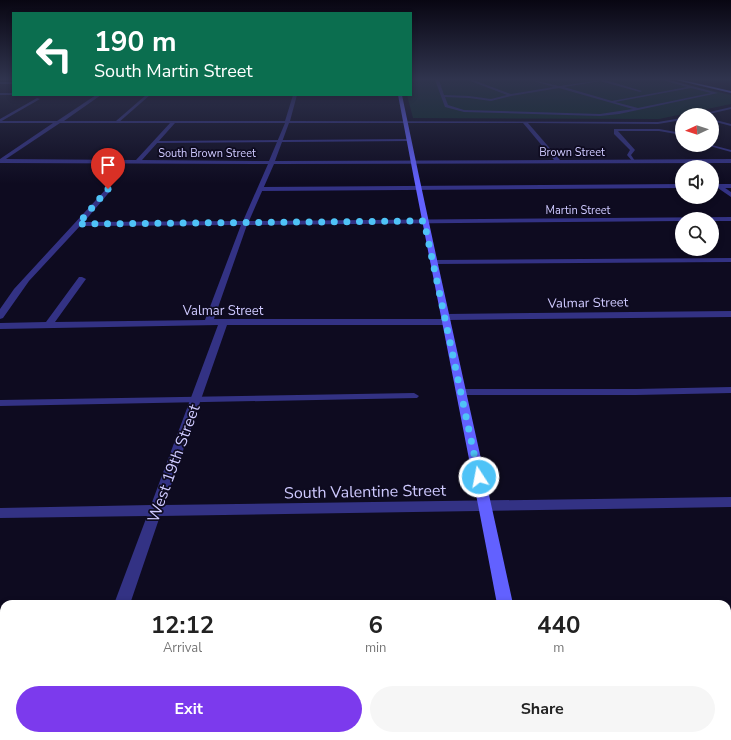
<!DOCTYPE html>
<style>
body{margin:0;font-family:"Nunito Sans",sans-serif;background:#f6f6f6;color:#222;height:100vh;display:flex;flex-direction:column;font-size:15px;white-space:nowrap}
*{box-sizing:border-box;margin:0}
p{font-size:13px;color:#767676}
.icon{flex:none;width:22px;height:22px;fill:none;stroke:currentColor;stroke-width:2;stroke-linecap:round;stroke-linejoin:round}
.map{position:relative;flex:1;overflow:hidden}
.details{position:absolute;left:0px;top:600px;width:731px;height:140px;display:flex;flex-direction:column;background:#fff;border-radius:12px 12px 0 0;box-shadow:0 2px 6px #0003}
.details>*{flex:none}
.guide{position:absolute;left:12px;top:12px;width:400px;height:84px;border-radius:0px;box-shadow:0 2px 6px #0003;background:#0b6e4f;color:#fff;overflow:hidden}
.needle{width:26px;rotate:267deg}
.tools{position:absolute;left:675px;top:108px;display:grid;gap:8px}
.tools a{display:grid;place-items:center;width:44px;height:44px;border-radius:50%;background:#fff;box-shadow:0 2px 6px #0003;font-size:20px}
.pin{position:absolute;display:grid;place-items:center;width:34px;height:34px;color:#fff;margin:-41px -17px;border-radius:50% 50% 50% 0;rotate:-45deg;box-shadow:0 0 4px #0007}
.pin .icon{rotate:45deg}
.me{position:absolute;width:44px;margin:-22px;rotate:349deg;stroke-linejoin:round;filter:drop-shadow(0 0 3px #0008)}
.turn{display:flex;align-items:center;gap:14px;height:84px;padding:0 16px;font-size:18px}
.turn .icon{width:52px;height:52px;stroke-width:2.5}
.turn b{display:block;font-size:28px;line-height:34px}
.eta{display:flex;justify-content:space-evenly;align-items:center;height:68px;text-align:center}
.eta b{font-size:24px;font-weight:700;line-height:28px}
.action{display:flex;gap:8px;margin-top:auto;padding:8px 16px}
.action a{flex:1;height:46px;border-radius:24px;background:#7c3aed;color:#fff;font-size:16px;font-weight:700;line-height:46px;text-align:center}
.action a+a{background:#f6f6f6;color:#222}
.map>svg:first-child{display:block}
.green{fill:#0d2b29}
.lines{fill:none;stroke-linecap:round;stroke-linejoin:round}
.lane{fill:#333284;fill-rule:evenodd}
.street{fill:#333284;fill-rule:evenodd}
.secondary{fill:#6261ff;fill-rule:evenodd}
.route{stroke:#4fc3f7;stroke-width:7;stroke-dasharray:0 12.6}
.labels{text-anchor:middle;stroke-width:3.5;stroke-linejoin:round;paint-order:stroke}
.far-street-label{font-size:11px;fill:#cfcaff;stroke:#0e0b20}
.street-label{font-size:13px;fill:#cfcaff;stroke:#0e0b20}
.near-street-label{font-size:16px;fill:#cfcaff;stroke:#0e0b20}
</style>
<div class="map">
<svg width="731" height="740" viewBox="0 0 731 740">
<rect width="100%" height="100%" fill="#0e0b20"/>
<!-- green -->
<path class="green" d="M411,80H667L731,95V104L659,119L413,118L407,95H411Z"/>
<g class="lines">
<!-- lane -->
<g class="lane">
<path d="M435,80H439L444,95L469,96L491,99L507,95L468,80H473L511,94L554,87L531,80L559,86L605,80L642,91L640,92L600,81L564,87L612,101L687,87L663,80H669L718,93L619,114L600,116L464,112L445,107ZM559,88L633,109L600,114L464,110L448,105L445,97L469,98L491,101L511,96ZM691,88L711,93L638,108L615,102Z"/>
<rect x="0" y="82" width="13" height="2"/>
<path d="M146,95H150L118,123H116V121Z"/>
<path d="M37,98L40,99L0,122V119Z"/>
<path d="M614,129H659L682,133V135L659,131H618L635,150L631,155L635,161L633,162L627,155L630,150L614,134Z"/>
<path d="M409,139L411,141L156,143L154,142L156,141Z"/>
<path d="M706,145H712L731,150V152Z"/>
<path d="M682,184V188L261,191L258,189L261,187Z"/>
<rect x="712" y="184" width="19" height="4"/>
<path d="M731,258V262L433,264L430,262L433,260Z"/>
<path d="M731,387V393L636,395H462L457,392L462,389H636Z"/>
<path d="M414,393L419,396L417,398L0,406V400Z"/>
<rect x="727" y="670" width="4" height="16"/>
<rect x="0" y="694" width="4" height="16"/>
</g>
<!-- street -->
<g class="street">
<path d="M0,93H13L14,95H0Z"/>
<path d="M96,95H101L64,121H285L293,95H297L290,121L658,122L682,118V120L658,124L528,123L560,160L731,159V163L274,164L249,221L731,217V221H712V219H682V221L247,225L214,319H445L442,317L446,314L731,311V317L448,320L451,322L447,325H227L164,505L731,497V507L160,516L130,604H114L147,516L0,518V508L151,505L218,325L0,329V323L46,322L79,277H82L86,279L55,322L205,320L241,225L80,226L29,281L3,318L0,319V309L14,289L107,188L112,189L84,222L243,221L268,164L0,163V159L53,123H0V121H57ZM60,123H170L136,160L6,159ZM175,123H285L269,161L142,160ZM289,123H523L554,160L275,161Z"/>
<path d="M731,107V109L705,115H697Z"/>
<path d="M712,119L731,124V126L712,121Z"/>
<path d="M712,179L731,192V197L712,184Z"/>
<path d="M63,736H81L80,740H62Z"/>
</g>
<!-- secondary -->
<g class="secondary">
<path d="M676,80H682L731,91V93Z"/>
<path d="M398,95H402C437,265 476,434 513,604H497C465,434 430,265 398,95Z"/>
<path d="M522,736H540L541,740H523Z"/>
</g>
</g>
<!-- sky -->
<linearGradient id="sky" x2="0" y2="1"><stop stop-color="#080612"/><stop offset="0.43" stop-color="#30344e"/><stop offset="1" stop-color="#30344e" stop-opacity="0"/></linearGradient>
<rect width="731" height="184" fill="url(#sky)"/>
<g class="lines">
<!-- route -->
<path class="route" d="M108,189L78,224L424,221L479,477"/>
</g>
<g class="labels">
<!-- far-street labels -->
<g class="far-street-label">
<text x="572" y="156">Brown Street</text>
<text x="207" y="157">South Brown Street</text>
<text x="578" y="214">Martin Street</text>
</g>
<!-- street labels -->
<g class="street-label">
<text transform="translate(588 302) rotate(-1)" y="5">Valmar Street</text>
<text x="223" y="315">Valmar Street</text>
</g>
<!-- near-street labels -->
<g class="near-street-label">
<text transform="translate(173 463) rotate(-70)" y="6">West 19th Street</text>
<text transform="translate(365 491) rotate(-1)" y="6">South Valentine Street</text>
</g>
</g>
</svg>
<div class="tools">
<a><svg class="needle" viewBox="-14 -14 28 28"><path d="M0-13l5 13h-10z" fill="#e53935"/><path d="M0 13l5-13h-10z" fill="#767676"/></svg></a>
<a><svg class="icon" aria-label="sound" viewBox="0 0 24 24"><path d="M4 9h4l5-4v14l-5-4H4zM17 9q2 3 0 6"/></svg></a>
<a><svg class="icon" aria-label="search" viewBox="0 0 24 24"><circle cx="10" cy="10" r="6"/><path d="M15 15l6 6"/></svg></a>
</div>
<div class="pin" style="left:108px;top:189px;background:#d93025"><svg class="icon" aria-label="arrive" viewBox="0 0 24 24"><path d="M6 21V4h12l-3 4 3 4H6"/></svg></div>
<svg class="me" style="left:479px;top:477px" viewBox="-20 -20 40 40"><circle r="17" fill="#4fc3f7" stroke="#fff" stroke-width="3"/><path d="M0-11L8 9 0 5-8 9z" fill="#fff"/></svg>
<div class="guide">
<div class="turn"><svg class="icon" aria-label="left" viewBox="0 0 24 24"><path d="M17 20v-9H6M10 6l-5 5 5 5"/></svg><div><b>190 m</b>South Martin Street</div></div>
</div>
<section class="details">
<div class="eta">
<div><b>12:12</b><p>Arrival</p></div>
<div><b>6</b><p>min</p></div>
<div><b>440</b><p>m</p></div>
</div>
<div class="action"><a>Exit</a><a>Share</a></div>
</section>
</div>
